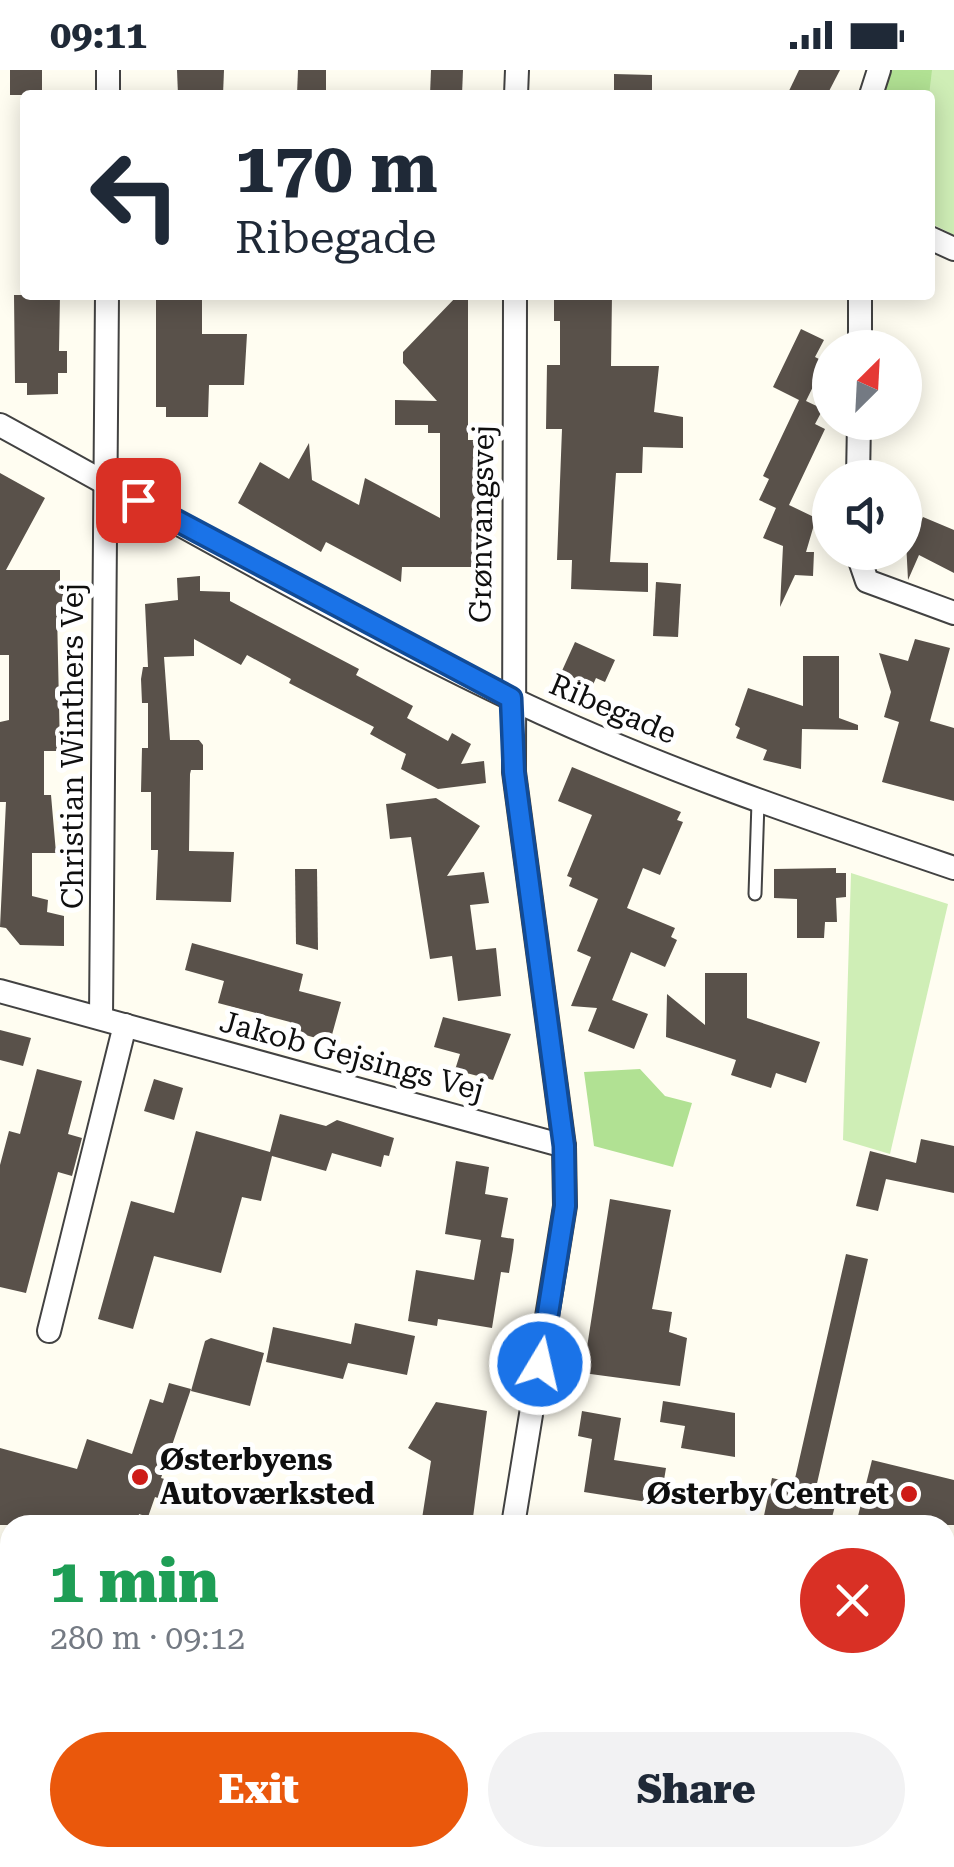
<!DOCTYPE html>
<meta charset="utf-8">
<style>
body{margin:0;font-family:"Roboto Serif",serif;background:#f2f2f3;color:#1f2937;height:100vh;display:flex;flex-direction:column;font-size:38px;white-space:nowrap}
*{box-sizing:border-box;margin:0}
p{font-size:32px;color:#747a83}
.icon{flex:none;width:55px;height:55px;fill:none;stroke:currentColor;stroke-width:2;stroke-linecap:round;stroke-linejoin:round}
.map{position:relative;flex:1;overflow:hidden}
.details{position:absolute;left:0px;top:1445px;width:955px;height:352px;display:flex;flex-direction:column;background:#fff;border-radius:30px 30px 0 0;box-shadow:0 5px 25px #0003}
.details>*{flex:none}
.guide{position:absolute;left:20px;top:20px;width:915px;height:210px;border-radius:10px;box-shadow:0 5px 25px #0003;background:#fff;color:#1f2937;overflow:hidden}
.needle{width:65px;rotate:24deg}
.fabs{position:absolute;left:812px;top:260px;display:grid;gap:20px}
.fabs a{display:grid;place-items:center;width:110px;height:110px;border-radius:50%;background:#fff;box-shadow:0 5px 25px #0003;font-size:50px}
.pin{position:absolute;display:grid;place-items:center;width:85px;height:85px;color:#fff;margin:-42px;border-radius:20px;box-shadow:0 5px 15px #0006}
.me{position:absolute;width:110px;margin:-55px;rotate:9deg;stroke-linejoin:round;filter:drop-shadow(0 0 8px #0008)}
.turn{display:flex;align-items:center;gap:35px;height:210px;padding:0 50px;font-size:45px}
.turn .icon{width:130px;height:130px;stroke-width:2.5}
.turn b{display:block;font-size:70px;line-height:85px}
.round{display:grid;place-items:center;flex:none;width:105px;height:105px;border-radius:52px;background:#f2f2f3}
.headline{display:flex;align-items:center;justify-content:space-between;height:170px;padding:0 50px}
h1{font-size:60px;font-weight:800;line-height:75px;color:#1e9e55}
.action{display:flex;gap:20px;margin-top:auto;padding:20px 50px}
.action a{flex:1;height:115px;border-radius:60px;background:#ea580c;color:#fff;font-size:40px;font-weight:800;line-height:115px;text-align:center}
.action a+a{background:#f2f2f3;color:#1f2937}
.status{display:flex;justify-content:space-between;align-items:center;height:70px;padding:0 50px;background:#fff;direction:ltr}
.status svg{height:28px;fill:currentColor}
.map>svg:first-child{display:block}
.industrial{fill:#eee3ee}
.green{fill:#cfeeb6}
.forest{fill:#b1e193}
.building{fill:#59514a}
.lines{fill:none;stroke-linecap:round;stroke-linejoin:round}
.lane-casing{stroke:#424242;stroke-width:15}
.street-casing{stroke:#424242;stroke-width:26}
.secondary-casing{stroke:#313131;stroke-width:34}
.lane{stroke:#fff;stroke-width:11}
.street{stroke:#fff;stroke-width:22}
.secondary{stroke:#fffcac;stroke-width:30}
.route-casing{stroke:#114b97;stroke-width:25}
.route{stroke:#1a73e8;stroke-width:18}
.poi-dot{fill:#ce1c18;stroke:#fff;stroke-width:4}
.labels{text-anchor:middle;stroke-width:10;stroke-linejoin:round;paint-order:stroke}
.street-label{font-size:30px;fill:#0f0f0f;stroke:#fff}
.poi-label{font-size:30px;font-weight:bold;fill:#0f0f0f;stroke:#fff;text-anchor:start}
</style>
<div class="status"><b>09:11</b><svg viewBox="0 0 49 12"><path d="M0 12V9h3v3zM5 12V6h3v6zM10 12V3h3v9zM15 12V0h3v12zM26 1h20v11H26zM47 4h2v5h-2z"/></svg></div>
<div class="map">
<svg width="954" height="1797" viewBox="0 0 954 1797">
<rect width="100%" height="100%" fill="#fffdf1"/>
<!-- industrial -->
<path class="industrial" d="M0,1555L10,1558V1788H586L584,1797H0Z"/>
<!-- green -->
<g class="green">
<path d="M891,0H954V165L930,153V25H884Z"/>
<path d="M851,803L948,834L890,1084L843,1070Z"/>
</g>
<!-- forest -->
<g class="forest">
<path d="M891,0H932L929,25H884Z"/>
<path d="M640,999L665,1026L692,1033L673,1097L594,1076L584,1002Z"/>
</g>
<!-- building -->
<g class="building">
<rect x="10" y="0" width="32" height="25"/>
<path d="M177,0H224L223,25H178Z"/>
<path d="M298,0H326V25H297Z"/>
<path d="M431,0H463L462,25H430Z"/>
<path d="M799,0H840L827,25H787Z"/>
<path d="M614,4L652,5V25H614Z"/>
<path d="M14,225H60L59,281H67V303H58V324L27,325V313H15Z"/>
<path d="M189,225L202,227V264H247L244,315H209L208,347H166V337H156V226Z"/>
<path d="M458,225H468V370H479L475,497H402L401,512L326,472L321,482L238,433L260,392L289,409L309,373L312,410L359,435L365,408L440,448V363H428V355H395V330L437,331L403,293V282Z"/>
<path d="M554,225H612L611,296H659L654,342L683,347V378L643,377L642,403H616L610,492L648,493V522L571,519L572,490H557L562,359H546L547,295H560V251H554Z"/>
<path d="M801,259L824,270L815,287L825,292L806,331L823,339L815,354L825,359L789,435L816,448L806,482H814L813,506L795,505L780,537L783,476L763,468L776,438L759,430L769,409L763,406L799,330L773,317Z"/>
<path d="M0,403L45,428L6,500H60V520H75V542H57L60,681H44V725H51L56,783H32V826L48,830L47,842L64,846V876L20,875L6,858L0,857L6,732H0V652L9,650V585H0Z"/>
<path d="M923,447L954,460V503L919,485L908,510L905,452L918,458Z"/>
<path d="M200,506V521L230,522V531L359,599L356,605L413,636L407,648L448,671L452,663L471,674L461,694L484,691L486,713L438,719L401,699L406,684L370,664L374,657L289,613L291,609L247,585L241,595L194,569V586L164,587L170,670H199L203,675V700H191L190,704L189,781L234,782L231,832L156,830L158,780H151V722H141L142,678H148V633H142L141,609L143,597H148L145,534L178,530L177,508Z"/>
<path d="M656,512L681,514L678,567L653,566Z"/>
<path d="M915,569L950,578L930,651L954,658V731L882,712L899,652L884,647L891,622L879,583L908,591Z"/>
<path d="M575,572L615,590L605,612L596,608L592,617L561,603Z"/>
<path d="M803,586H839V648L858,655V660L802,659L801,699L763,690L767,680L736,668L740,658L735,655L748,618L803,636Z"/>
<path d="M572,697L681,742L677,750L683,752L660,805L643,798L627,838L675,858L671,867L677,870L665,897L631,882L612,930L648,944L634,979L588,961L597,938L571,936L591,887L577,881L598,829L569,816L572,808L567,806L592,745L558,731Z"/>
<path d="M436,728L480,756L447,806L484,802L489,833L470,835L476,880L496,878L501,926L458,931L452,886L430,889L411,767L390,769L386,734Z"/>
<path d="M836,798V803H846V827L836,828L837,852H825L824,868H797V829L774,828V799Z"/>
<path d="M295,799H317L318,880L296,874Z"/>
<path d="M192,873L303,904L299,921L341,932L330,972L288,960L290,952L218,933L224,911L185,900Z"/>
<path d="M705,903H747V948L820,972L806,1013L776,1003L771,1018L731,1005L736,990L666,967L667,924L705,955Z"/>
<path d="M443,947L511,964L493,1010L455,1000L460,984L434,977Z"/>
<path d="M0,960L31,968L23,996L0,990Z"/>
<path d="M37,999L82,1011L68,1064L82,1068L72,1106L58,1102L26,1223L0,1217V1095L9,1061L20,1064Z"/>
<path d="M154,1009L183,1018L174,1050L144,1041Z"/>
<path d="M280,1044L326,1056L337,1050L394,1068L389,1086L384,1085L381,1097L332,1083L326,1101L272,1086L261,1131L242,1127L221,1203L154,1186L133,1259L98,1249L131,1131L174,1143L196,1061L270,1082Z"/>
<path d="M921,1069L954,1076V1123L886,1109L878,1141L856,1136L870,1081L916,1093Z"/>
<path d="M456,1091L489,1097L485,1124L508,1128L501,1167L514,1169L513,1179L509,1203L501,1202L492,1258L438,1249L437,1256L408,1251L416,1200L474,1210L481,1170L445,1164Z"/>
<path d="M610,1129L671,1140L652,1239L672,1242L669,1262L687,1268L680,1316L583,1303Z"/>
<path d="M846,1184L868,1189L813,1431L835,1436L830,1455H762L772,1408L794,1413Z"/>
<path d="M355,1253L415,1266L407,1305L348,1293L343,1309L266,1292L273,1257L351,1274Z"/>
<path d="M211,1268L264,1283L250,1336L191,1321L205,1271Z"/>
<path d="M169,1313L191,1319L161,1408L185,1415L178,1435L155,1427L148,1447L139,1444L137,1455H0V1378L77,1399L87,1369L132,1384L150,1329L163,1333Z"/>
<path d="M663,1331L735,1343V1387L681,1378L685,1356L660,1352Z"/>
<path d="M436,1332L487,1341L472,1455H421L431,1391L408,1378Z"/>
<path d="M582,1341L621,1348L614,1390L666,1398L660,1434L584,1422L592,1369L578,1366Z"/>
<path d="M872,1390L954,1410V1455H899L858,1446Z"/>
</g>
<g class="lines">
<!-- lane casing -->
<g class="lane-casing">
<g id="lane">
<path d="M755,824L758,732"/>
<path d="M945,1723L954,1679"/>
</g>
</g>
<!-- street casing -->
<g class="street-casing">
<g id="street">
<path d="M108,25V0"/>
<path d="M516,25L517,0"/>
<path d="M871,25L879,0"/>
<path d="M930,168L954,179"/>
<path d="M860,278V225"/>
<path d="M0,355C168,447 335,544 508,627C652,696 803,747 954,798"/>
<path d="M858,408L859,352"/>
<path d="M857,482L867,511L954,543"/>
<path d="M0,921L564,1076"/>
<path d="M101,948L107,225"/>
<path d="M49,1261L125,955"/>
<path d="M513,1455L565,1136L564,1076L514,702L515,225"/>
<path d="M761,1788V1797"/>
<path d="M199,1797L202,1788"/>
</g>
</g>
<!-- secondary casing -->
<g class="secondary-casing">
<g id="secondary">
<path d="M0,1518L10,1522"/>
<path d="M945,1740L954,1741"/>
</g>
</g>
<!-- lane -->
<use href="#lane" class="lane"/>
<!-- street -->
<use href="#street" class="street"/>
<!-- secondary -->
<use href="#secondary" class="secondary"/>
</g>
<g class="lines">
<!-- route casing -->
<g class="route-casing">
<path id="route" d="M138,430L511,628L514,702L564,1076L565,1136L540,1294"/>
</g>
<!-- route -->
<use href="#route" class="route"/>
</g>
<!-- markers -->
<g class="poi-dot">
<circle cx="140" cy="1407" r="10"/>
<circle cx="909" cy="1424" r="10"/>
</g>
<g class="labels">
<!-- street labels -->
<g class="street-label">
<text transform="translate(482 454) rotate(-89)" y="10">Grønvangsvej</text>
<text transform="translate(613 639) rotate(23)" y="10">Ribegade</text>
<text transform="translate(73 676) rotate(-90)" y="10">Christian Winthers Vej</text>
<text transform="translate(352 986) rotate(15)" y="10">Jakob Gejsings Vej</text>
</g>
<!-- poi labels -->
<g class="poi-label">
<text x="160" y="1400">Østerbyens<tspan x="160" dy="34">Autoværksted</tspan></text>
<text x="889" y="1434" text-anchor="end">Østerby Centret</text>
</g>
</g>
</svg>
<div class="fabs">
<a><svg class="needle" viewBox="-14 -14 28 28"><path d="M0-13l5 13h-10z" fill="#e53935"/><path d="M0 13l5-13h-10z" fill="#747a83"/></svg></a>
<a><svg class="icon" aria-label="sound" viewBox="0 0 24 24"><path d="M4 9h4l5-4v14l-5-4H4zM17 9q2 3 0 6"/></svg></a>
</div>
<div class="pin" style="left:138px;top:430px;background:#d93025"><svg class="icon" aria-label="arrive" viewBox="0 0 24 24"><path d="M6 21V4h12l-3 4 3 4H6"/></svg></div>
<svg class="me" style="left:540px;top:1294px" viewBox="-20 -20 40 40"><circle r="17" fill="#1a73e8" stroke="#fff" stroke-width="3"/><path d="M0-11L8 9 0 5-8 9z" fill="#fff"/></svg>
<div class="guide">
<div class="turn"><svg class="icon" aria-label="left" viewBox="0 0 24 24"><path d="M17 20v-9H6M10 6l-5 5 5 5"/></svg><div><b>170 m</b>Ribegade</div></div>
</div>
<section class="details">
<div class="headline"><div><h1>1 min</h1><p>280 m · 09:12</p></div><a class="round" style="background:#d93025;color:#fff"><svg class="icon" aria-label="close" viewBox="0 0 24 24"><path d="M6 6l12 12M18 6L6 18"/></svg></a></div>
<div class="action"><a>Exit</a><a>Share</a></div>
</section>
</div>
